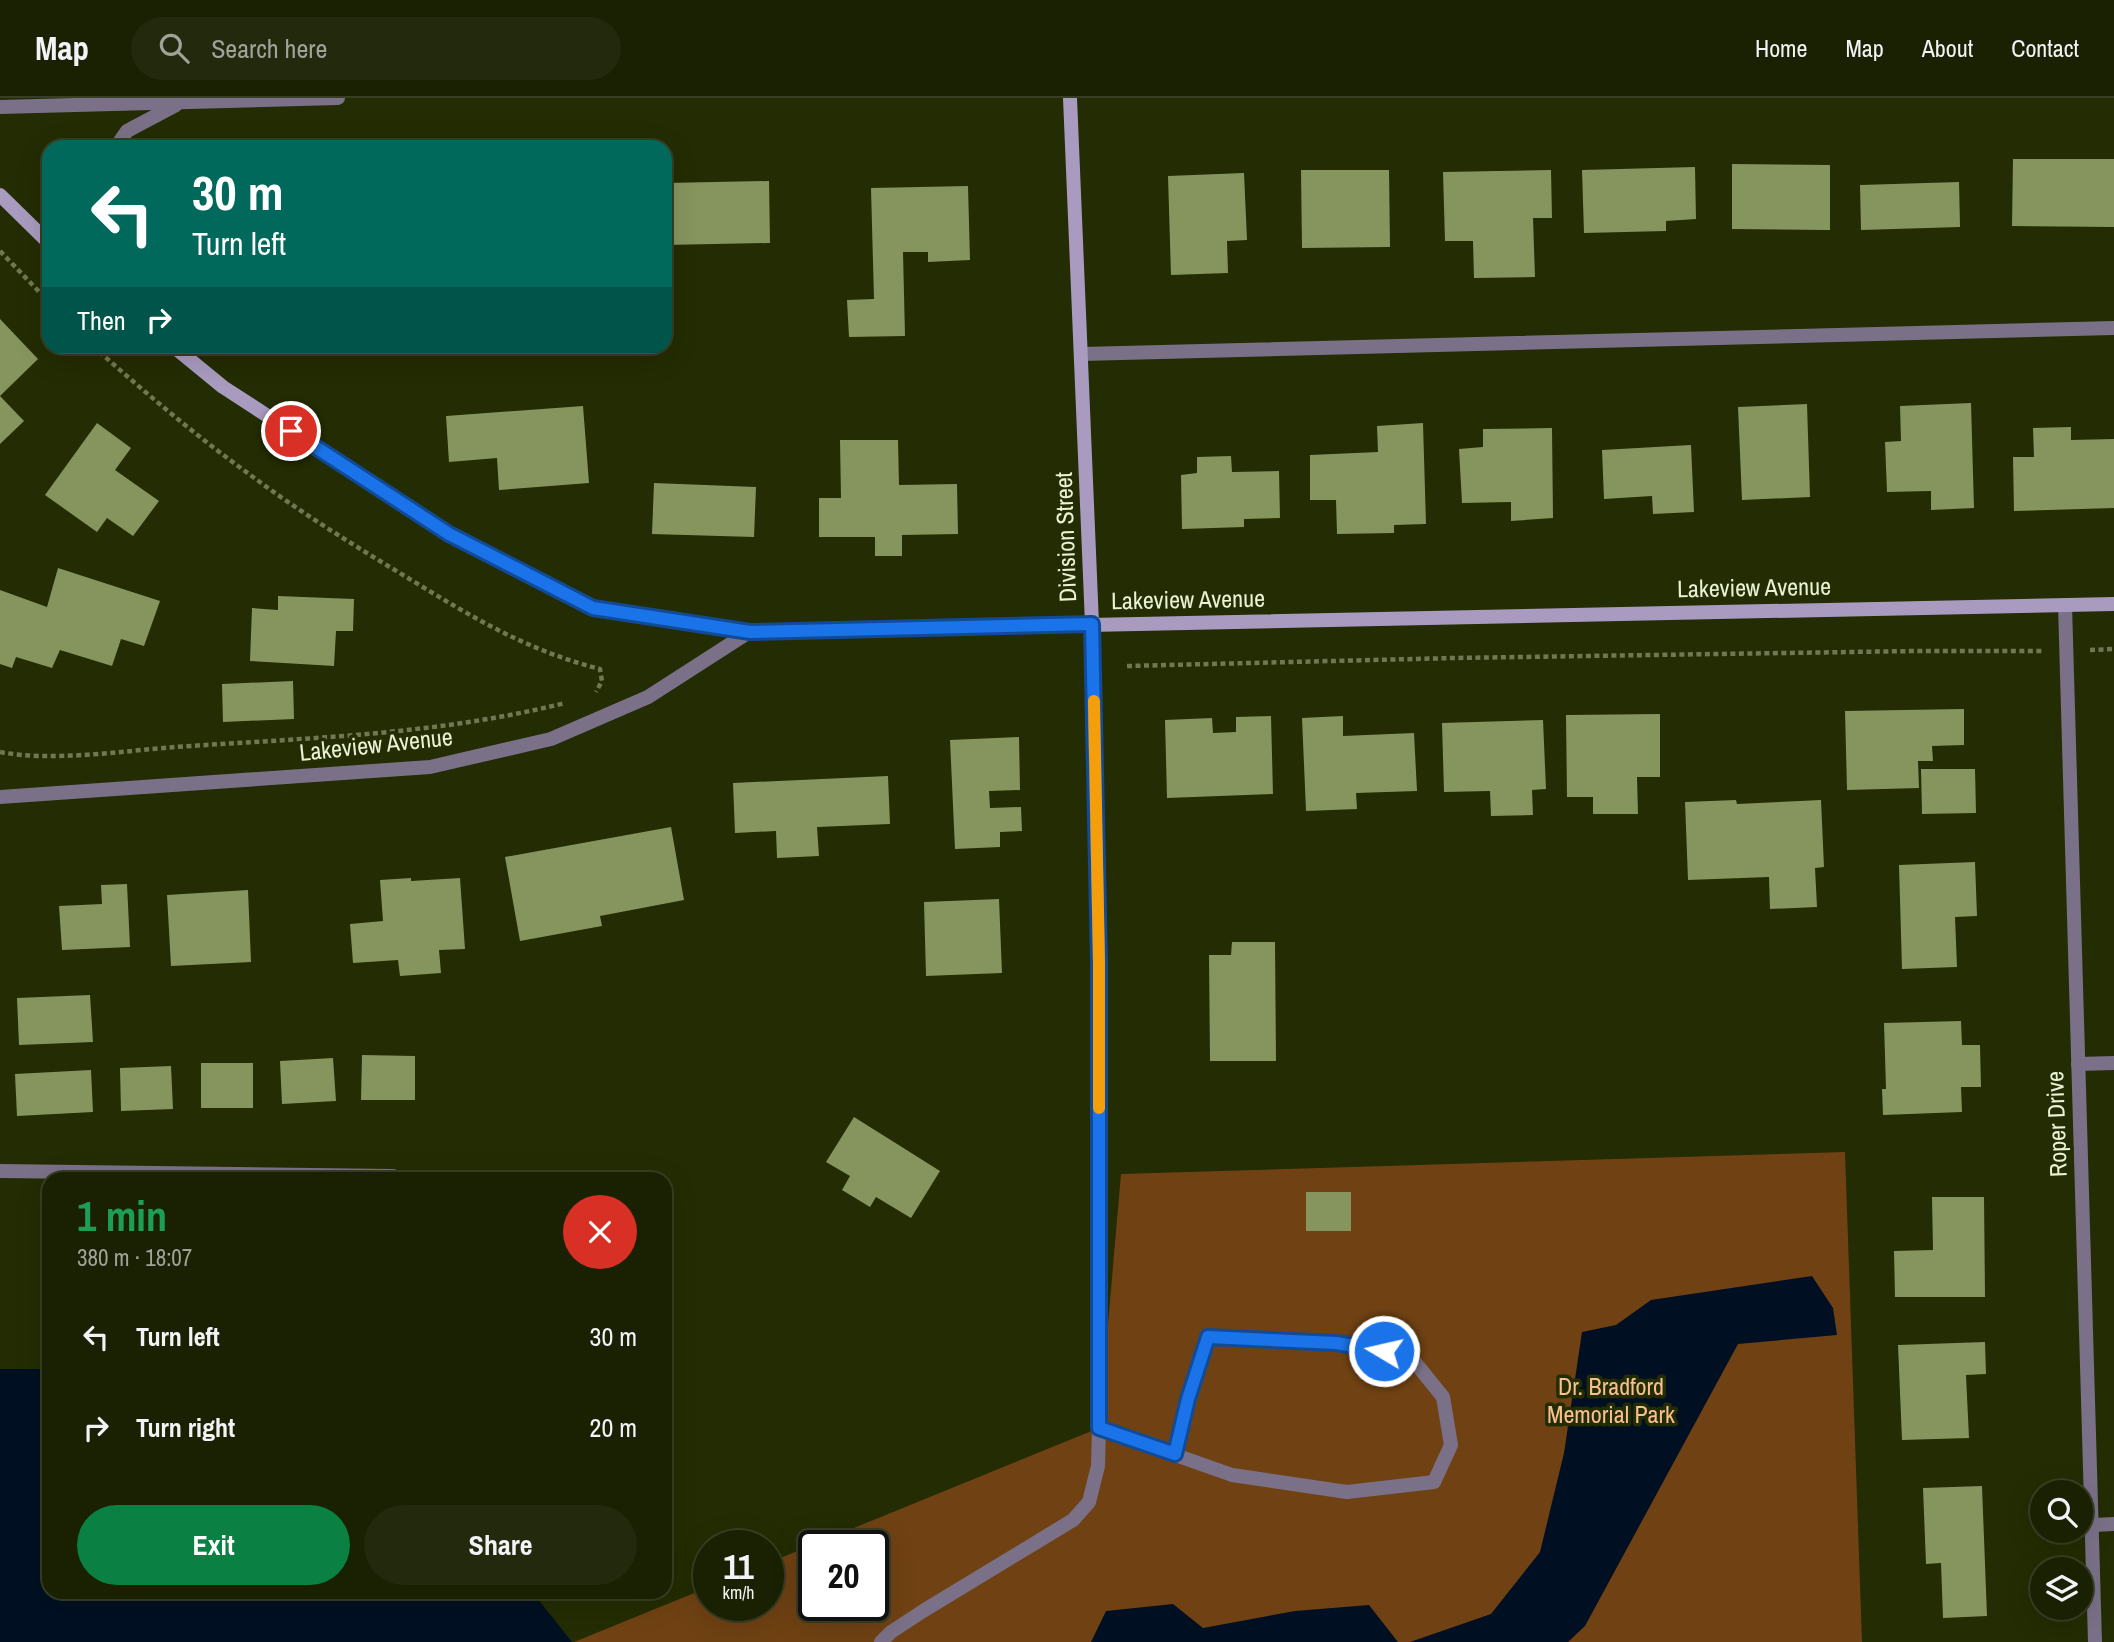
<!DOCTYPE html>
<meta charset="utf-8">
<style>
body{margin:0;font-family:"Archivo Narrow",sans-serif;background:#23290c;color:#f1f3f6;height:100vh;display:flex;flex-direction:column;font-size:26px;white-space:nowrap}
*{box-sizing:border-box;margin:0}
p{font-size:23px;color:#9fa399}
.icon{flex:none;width:38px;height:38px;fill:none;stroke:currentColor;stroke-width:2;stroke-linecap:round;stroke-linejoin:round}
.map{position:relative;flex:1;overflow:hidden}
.details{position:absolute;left:42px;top:1074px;width:630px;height:427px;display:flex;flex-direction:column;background:#1a2102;border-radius:21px;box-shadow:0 7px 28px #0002,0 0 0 2px #383e24}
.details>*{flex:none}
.guide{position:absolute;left:42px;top:42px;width:630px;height:214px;border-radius:21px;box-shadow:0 7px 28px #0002,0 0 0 2px #383e24;background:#00695c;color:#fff;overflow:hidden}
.tools{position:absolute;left:2030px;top:1382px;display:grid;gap:14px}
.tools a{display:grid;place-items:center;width:63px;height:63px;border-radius:50%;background:#1a2102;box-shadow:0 7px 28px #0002,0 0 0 2px #383e24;font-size:35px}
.speed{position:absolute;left:693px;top:1432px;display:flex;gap:14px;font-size:35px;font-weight:700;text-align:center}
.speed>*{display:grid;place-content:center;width:91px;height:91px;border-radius:50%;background:#1a2102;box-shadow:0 7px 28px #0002,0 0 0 2px #383e24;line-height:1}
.speed small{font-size:18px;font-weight:400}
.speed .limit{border:4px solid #111;border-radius:10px;background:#fff;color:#111}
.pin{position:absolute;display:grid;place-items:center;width:60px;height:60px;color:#fff;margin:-30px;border:4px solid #fff;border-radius:50%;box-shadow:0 2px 7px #0007}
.me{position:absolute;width:77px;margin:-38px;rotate:279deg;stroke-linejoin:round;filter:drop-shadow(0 0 5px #0008)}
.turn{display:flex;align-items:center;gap:24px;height:147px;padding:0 35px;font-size:32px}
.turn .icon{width:91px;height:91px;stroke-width:2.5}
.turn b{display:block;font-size:49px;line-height:60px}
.then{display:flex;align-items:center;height:66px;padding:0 35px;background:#0003;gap:14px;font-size:26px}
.round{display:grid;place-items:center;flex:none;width:74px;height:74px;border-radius:37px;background:#23290c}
.summary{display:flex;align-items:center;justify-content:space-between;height:119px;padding:0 35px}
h1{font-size:42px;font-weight:700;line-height:52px;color:#1e9e55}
.primary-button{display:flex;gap:14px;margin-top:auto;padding:14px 35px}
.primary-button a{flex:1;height:80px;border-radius:42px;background:#0b8043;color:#fff;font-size:28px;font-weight:700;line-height:80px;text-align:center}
.primary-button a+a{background:#23290c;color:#f1f3f6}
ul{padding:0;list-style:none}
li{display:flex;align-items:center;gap:21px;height:91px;padding:0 35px}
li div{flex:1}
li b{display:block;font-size:26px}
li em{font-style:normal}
header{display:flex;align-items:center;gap:42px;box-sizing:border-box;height:98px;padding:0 35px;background:#1a2102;border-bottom:2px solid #383e24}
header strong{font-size:33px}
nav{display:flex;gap:38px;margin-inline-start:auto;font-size:24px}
.search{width:490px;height:63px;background:#23290c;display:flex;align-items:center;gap:18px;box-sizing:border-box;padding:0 24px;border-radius:38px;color:#9fa399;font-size:26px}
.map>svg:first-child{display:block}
.green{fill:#704213;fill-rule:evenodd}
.water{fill:#001022}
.building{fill:#86955e}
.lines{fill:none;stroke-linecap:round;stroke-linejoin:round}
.path{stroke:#6f7853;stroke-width:4.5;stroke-dasharray:5 3.5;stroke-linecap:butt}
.lane{stroke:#7a7188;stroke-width:14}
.street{stroke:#7a7188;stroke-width:14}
.secondary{stroke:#a89bbf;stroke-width:14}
.route-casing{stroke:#114b97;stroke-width:18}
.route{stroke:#1a73e8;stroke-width:12}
.slow{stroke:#f59e0b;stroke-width:12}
.labels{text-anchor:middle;stroke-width:7;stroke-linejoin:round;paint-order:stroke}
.street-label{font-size:24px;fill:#e9f2d5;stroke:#232c02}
.park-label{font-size:24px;fill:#f9c08f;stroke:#232c02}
</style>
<header>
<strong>Map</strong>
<div class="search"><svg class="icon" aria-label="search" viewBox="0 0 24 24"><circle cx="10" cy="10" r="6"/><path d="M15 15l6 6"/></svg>Search here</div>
<nav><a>Home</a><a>Map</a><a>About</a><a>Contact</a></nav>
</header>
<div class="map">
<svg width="2114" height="1544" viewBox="0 0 2114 1544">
<rect width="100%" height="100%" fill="#232c02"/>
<!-- green -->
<path class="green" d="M1845,1054L1862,1544H574L709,1489V1507H768V1465L1099,1330L1121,1076ZM814,1447H873V1507H814Z"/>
<!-- water -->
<g class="water">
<path d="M1812,1178L1833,1210L1837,1237L1738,1246L1585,1528L1568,1544H1410L1491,1516L1540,1454L1564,1355L1582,1234L1616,1227L1651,1202Z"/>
<path d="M0,1271H49V1494L533,1495L572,1544H0Z"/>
<path d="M1173,1506L1203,1530L1295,1513L1369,1507L1398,1544H1091L1106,1513Z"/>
</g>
<!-- building -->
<g class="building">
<path d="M2013,61H2114V129L2012,128Z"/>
<path d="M1732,66L1830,67V132L1732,131Z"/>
<path d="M1695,69L1696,121L1666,123V133L1584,135L1582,72Z"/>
<path d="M1301,72H1389L1390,149L1302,150Z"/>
<path d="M1551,72L1552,120H1533L1535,179L1474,180L1473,143H1445L1443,74Z"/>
<path d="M1244,75L1247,142L1227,143L1228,175L1171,177L1168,78Z"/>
<path d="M769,83L770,145L665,147V85Z"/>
<path d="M1959,84L1960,129L1861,132L1860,87Z"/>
<path d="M968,88L970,162L928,164V154H903L905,238L849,239L847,202L874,201L871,90Z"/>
<path d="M0,221L38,261L0,298Z"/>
<path d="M0,298L24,323L0,346Z"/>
<path d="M1971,305L1974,410L1931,412V393L1887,394L1885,344L1901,343L1900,308Z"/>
<path d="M1807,306L1810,399L1742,402L1738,309Z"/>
<path d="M583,308L589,385L499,392L497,360L449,364L446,318Z"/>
<path d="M97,325L131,350L115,372L159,403L133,438L107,420L97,434L45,397Z"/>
<path d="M1423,325L1426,426L1394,427V435L1337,436L1336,402H1310V357L1378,354L1377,328Z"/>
<path d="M2071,329V342L2114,341V410L2014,413L2013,359H2034L2033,330Z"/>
<path d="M1552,330L1553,420L1511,423V404L1462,405L1459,351L1483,349V331Z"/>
<path d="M840,342H898L899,387L957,386L958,436L902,437V458H875V439H819V400H841Z"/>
<path d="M1691,347L1694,414L1653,416L1652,398L1604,401L1602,352Z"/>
<path d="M1231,358L1232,374L1279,373L1280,420L1244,421V429L1182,431L1181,377L1197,375V359Z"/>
<path d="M654,385L756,389L754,439L652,436Z"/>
<path d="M58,470L160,503L144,548L121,541L112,568L60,552L52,570L16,559L12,570L0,566V492L47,509Z"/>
<path d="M278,498L354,501L353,533H336L334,568L250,563L252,510L278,512Z"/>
<path d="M293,583L294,621L223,624L222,586Z"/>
<path d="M1964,611V647L1932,648L1933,663H1918L1919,690L1847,692L1845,613Z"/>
<path d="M1660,616V679H1637L1638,716H1593V699H1567L1566,617Z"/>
<path d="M1271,618L1273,696L1167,700L1165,622L1212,620L1213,635L1236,634V619Z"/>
<path d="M1343,618V638L1414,635L1417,693L1356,695L1357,711L1306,713L1302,620Z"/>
<path d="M1543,622L1546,691L1532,692L1533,717L1491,718L1490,693L1444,694L1442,625Z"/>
<path d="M1019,639L1020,692L989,693L990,710L1021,709L1022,733L1000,734V749L955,751L950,642Z"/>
<path d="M1921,671H1975L1976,715L1922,716Z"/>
<path d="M888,678L890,726L817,729L819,758L777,760L776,733L735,735L733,685Z"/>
<path d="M1736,702L1737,706L1821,702L1824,769L1815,770L1817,809L1770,811L1769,779L1688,782L1685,704Z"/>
<path d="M671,729L684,802L600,818L602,828L520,843L505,759Z"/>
<path d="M1975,764L1977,818L1955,819L1957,869L1902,871L1899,767Z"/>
<path d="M411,780V783L460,780L465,851L439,852L441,875L400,878L398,862L353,865L350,826L383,823L380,782Z"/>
<path d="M127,786L130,849L62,852L59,808L102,806L101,787Z"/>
<path d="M248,792L251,864L171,868L167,797Z"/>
<path d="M999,801L1002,875L926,878L924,804Z"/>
<path d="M1232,844H1275L1276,963H1210L1209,857H1231Z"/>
<path d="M90,897L93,944L19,947L17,900Z"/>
<path d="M1961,923L1962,947H1980L1981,989H1961L1962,1014L1883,1017L1882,991H1886L1884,925Z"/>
<path d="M362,957L415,958V1002H361Z"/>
<path d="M333,960L336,1003L282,1006L280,963Z"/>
<rect x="201" y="965" width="52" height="45"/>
<path d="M171,968L173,1011L121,1013L120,970Z"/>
<path d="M91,972L93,1014L17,1018L15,976Z"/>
<path d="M854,1019L940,1073L911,1120L876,1099L870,1109L842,1092L850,1078L826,1064Z"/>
<rect x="1306" y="1094" width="45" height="39"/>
<path d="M1932,1099H1984L1985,1199H1895L1894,1153L1933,1152Z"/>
<path d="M1985,1244L1986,1276L1966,1277L1969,1340L1902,1342L1898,1247Z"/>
<path d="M1982,1388L1987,1518L1943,1520L1941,1465L1926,1466L1923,1390Z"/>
</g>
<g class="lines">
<!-- path -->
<g class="path">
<path d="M0,153L49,204"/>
<path d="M93,248C143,293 195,337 249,376C301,415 358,450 413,483C475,521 529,553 600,571L602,583L596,594"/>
<path d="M2090,552L2114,551"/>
<path d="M1127,568L1454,560L1915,553H2043"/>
<path d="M0,654C52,664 122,653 175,649C307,640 436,637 565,605"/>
</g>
<!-- lane -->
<g class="lane">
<path d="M1081,256L2114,230"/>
<path d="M0,1073L393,1078"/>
<path d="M881,1544L891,1534L923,1513L1073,1422L1089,1404L1098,1368L1099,1330L1232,1377L1347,1394L1434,1384L1451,1347L1443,1299L1409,1257L1336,1245L1208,1239L1188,1301L1175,1356"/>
</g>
<!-- street -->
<g class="street">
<path d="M0,9L338,0"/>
<path d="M116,49L127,33L176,7"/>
<path d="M2065,507L2095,1544"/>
<path d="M1092,526L1099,865V1330"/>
<path d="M0,699L430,669L551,641L648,599L749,534"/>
<path d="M2078,966L2114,965"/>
<path d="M2093,1427L2114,1426"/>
</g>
<!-- secondary -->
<g class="secondary">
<path d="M1070,0L1092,526"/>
<path d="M0,97L49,145"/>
<path d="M173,248L223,289L449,436L593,510L749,534L2114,506"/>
</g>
</g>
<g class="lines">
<!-- route casing -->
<g class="route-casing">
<path id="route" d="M291,333L449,436L593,510L750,534L1092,526L1099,865V1330L1175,1356L1188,1301L1208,1239L1336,1245L1384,1253"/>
</g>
<!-- route -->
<use href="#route" class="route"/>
<!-- slow -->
<path class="slow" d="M1094,603L1099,865V1010"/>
</g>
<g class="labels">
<!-- street labels -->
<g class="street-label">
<text transform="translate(1066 439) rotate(-92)" y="8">Division Street</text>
<text transform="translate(1754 490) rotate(-1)" y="8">Lakeview Avenue</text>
<text transform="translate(1188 502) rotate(-1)" y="8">Lakeview Avenue</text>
<text transform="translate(376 647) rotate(-6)" y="8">Lakeview Avenue</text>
<text transform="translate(2057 1026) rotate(-92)" y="8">Roper Drive</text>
</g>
<!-- park labels -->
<g class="park-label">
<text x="1611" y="1297">Dr. Bradford<tspan x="1611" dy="28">Memorial Park</tspan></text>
</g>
</g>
</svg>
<div class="tools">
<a><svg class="icon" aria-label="search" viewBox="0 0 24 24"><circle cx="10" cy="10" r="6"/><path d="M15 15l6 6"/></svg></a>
<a><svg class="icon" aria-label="layers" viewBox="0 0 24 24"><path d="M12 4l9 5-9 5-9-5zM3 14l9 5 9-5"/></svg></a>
</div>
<div class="speed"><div>11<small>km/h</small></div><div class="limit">20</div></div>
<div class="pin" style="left:291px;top:333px;background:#d93025"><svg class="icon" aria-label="arrive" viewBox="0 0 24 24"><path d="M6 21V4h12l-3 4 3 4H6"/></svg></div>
<svg class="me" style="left:1384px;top:1253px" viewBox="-20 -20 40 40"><circle r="17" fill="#1a73e8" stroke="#fff" stroke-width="3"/><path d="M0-11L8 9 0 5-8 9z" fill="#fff"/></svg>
<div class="guide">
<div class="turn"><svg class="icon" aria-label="left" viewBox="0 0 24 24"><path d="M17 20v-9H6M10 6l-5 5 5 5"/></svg><div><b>30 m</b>Turn left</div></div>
<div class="then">Then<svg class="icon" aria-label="right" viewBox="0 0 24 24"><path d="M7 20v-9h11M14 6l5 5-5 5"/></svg></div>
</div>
<section class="details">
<div class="summary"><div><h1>1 min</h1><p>380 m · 18:07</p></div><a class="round" style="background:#d93025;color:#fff"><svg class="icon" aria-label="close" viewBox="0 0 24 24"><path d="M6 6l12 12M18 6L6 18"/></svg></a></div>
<ul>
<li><svg class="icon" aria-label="left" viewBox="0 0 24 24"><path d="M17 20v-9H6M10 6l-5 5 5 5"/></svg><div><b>Turn left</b></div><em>30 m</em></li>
<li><svg class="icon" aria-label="right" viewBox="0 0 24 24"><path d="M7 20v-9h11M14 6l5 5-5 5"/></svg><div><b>Turn right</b></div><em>20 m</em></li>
</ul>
<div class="primary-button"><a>Exit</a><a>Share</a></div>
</section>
</div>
